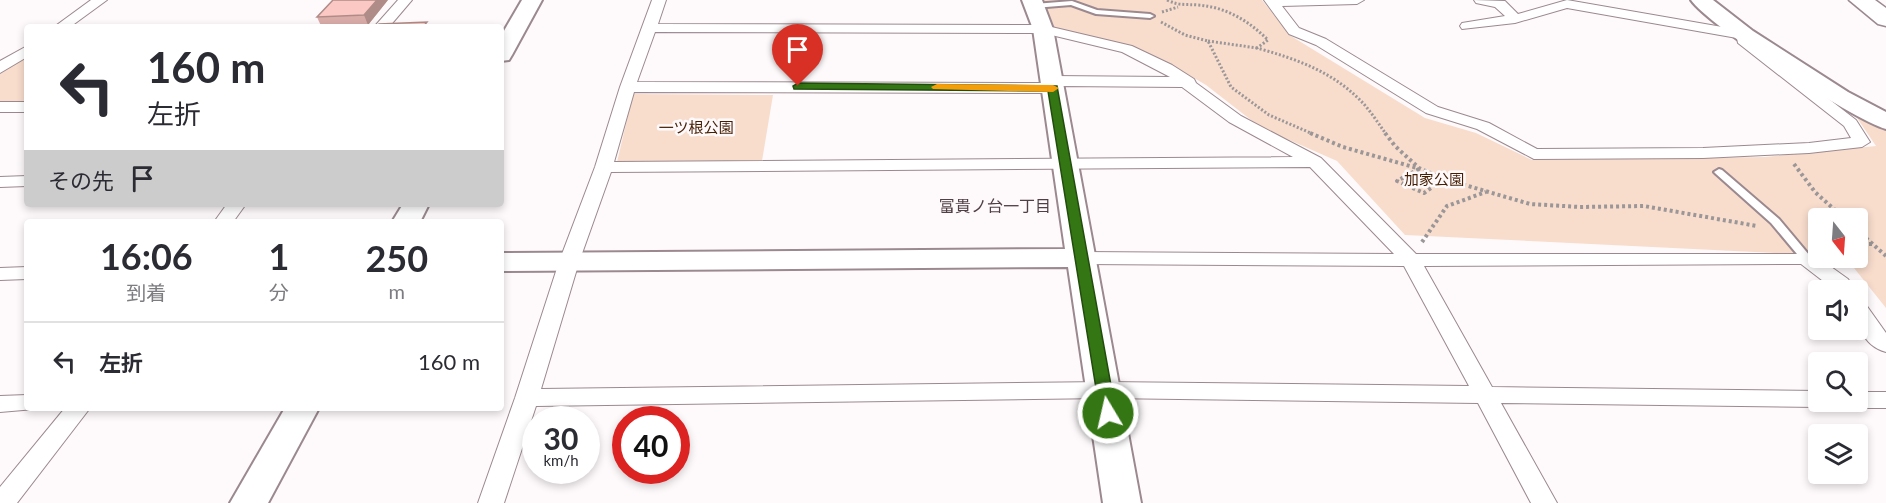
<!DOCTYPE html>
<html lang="ja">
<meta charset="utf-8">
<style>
body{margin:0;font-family:Lato,"Noto Sans JP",sans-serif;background:#f7f7f7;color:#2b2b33;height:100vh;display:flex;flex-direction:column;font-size:22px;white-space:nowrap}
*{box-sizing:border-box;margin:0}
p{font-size:20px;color:#7c7c81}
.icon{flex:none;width:33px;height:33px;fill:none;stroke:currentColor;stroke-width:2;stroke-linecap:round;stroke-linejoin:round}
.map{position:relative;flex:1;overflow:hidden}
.drawer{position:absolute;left:24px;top:219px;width:480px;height:192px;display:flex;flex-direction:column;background:#fff;border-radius:6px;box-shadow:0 3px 9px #0003}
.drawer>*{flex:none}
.banner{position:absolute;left:24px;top:24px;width:480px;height:183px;border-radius:6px;box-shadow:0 3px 9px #0003;background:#fff;color:#2b2b33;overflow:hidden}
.needle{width:39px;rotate:163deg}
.controls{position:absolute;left:1808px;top:208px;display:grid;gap:12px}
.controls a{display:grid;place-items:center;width:60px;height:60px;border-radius:6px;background:#fff;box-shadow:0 3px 9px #0003;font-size:30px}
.speed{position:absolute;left:522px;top:406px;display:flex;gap:12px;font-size:30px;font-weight:700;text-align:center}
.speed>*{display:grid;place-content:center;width:78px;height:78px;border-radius:50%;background:#fff;box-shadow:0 3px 9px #0003;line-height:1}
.speed small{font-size:15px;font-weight:400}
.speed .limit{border:9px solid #d22;background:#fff;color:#111}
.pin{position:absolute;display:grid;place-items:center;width:51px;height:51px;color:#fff;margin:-62px -26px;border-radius:50% 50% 50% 0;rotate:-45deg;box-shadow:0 0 6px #0007}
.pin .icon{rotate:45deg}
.me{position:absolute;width:66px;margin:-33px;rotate:351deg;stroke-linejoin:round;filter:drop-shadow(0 0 4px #0008)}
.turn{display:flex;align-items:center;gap:21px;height:126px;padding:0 24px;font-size:27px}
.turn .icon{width:78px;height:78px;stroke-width:2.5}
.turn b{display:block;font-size:42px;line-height:51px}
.then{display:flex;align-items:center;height:57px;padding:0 24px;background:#0003;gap:12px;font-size:22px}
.eta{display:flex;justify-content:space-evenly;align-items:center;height:102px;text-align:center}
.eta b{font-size:36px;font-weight:700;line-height:42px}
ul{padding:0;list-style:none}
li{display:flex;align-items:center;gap:18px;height:78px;padding:0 24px;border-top:2px solid #e1e1e2}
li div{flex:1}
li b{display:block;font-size:22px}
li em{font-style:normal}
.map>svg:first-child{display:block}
.green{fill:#f8ddcd}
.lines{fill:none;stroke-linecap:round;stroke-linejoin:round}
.lane-casing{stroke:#9b898f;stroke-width:4}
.street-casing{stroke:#9b898f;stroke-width:2}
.secondary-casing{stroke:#9b898f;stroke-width:4}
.highway-casing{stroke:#9b898f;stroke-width:3}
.path-far1{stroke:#9b9698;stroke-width:3;stroke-dasharray:2 2;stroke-linecap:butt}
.path{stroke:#9b9698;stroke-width:4;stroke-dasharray:3 3;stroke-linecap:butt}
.lane{fill:#fff;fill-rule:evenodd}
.street{fill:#fff;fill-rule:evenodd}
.secondary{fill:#fff;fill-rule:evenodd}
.highway{fill:#fff;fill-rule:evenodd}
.wall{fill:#d9aca8}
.shaded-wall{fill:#b08c88}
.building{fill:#fcc8c3;stroke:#b08c88;stroke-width:1.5}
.route{fill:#347614;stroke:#224d0d;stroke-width:1.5}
.slow{fill:#f59e0b}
.labels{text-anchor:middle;stroke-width:5;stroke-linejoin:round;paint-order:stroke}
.park-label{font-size:15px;fill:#451d01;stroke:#fefafc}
.neighbourhood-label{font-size:16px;fill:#504046;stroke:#fefafc}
</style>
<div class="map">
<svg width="1886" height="503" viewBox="0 0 1886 503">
<rect width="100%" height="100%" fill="#fefafc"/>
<!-- green -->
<g class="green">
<path d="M1043,0H1262L1291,36L1425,118L1476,133L1532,160L1765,157L1876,146L1855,115L1886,126V308L1846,258H1857V219H1818V255L1405,235L1337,161L1260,127L1206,85L1163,60L1129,45L1055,29Z"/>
<path d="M27,55V102L0,103V74Z"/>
<path d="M633,94L773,95L762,161L617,162Z"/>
</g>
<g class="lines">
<!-- lane casing -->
<g class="lane-casing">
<g id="lane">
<path d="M1072,1L1097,10L1150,14L1154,16L1150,18L1096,14L1071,5L1034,8L1030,6L1034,4Z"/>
<path d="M1719,169L1722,170L1779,219L1810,256L1811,258L1810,260H1802L1771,223L1716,174L1714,172Z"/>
</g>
</g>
<!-- street casing -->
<g class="street-casing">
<g id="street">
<path d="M91,0H107L70,27H54Z"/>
<path d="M398,0H412L389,27H374Z"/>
<path d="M652,0H666L658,24L1043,25L1132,46L1172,65L1194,79L1196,83L1241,116L1321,158L1416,254H1813L1848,279L1856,291H1836L1801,264L1424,266L1492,387L1818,391V402H1828L1818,407L1501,403L1557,503H1531L1478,403L1105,398L536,406L504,503H478L515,398L559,262L595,167L620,87ZM655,32L1043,33L1122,52L1170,77L1051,76L1046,78L1043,81L1045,83L637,82ZM1059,86L1182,87L1229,122L1293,157L614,162L634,92L1053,93L1059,91L1061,88ZM1310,167L1394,254L1082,252L1075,254L1072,258L1075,262L1082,264L1404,266L1469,386L1105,382L541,389L579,262L611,172Z"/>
<path d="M1264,0H1364L1357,4L1282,6L1299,28L1326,39L1438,107L1489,123L1537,149L1703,148L1809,143L1851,138L1844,126L1738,43L1737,38L1567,8L1515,23L1462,29L1460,26L1462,23L1505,16L1495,7L1476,3L1474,0L1505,1L1518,14L1567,0L1751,32L1753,35L1751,39L1856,120L1870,142L1862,147L1809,153L1703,158L1534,159L1477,129L1426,113L1316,45L1289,34Z"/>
<path d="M27,46V57L0,73V61Z"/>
<rect x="0" y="102" width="27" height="10"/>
<path d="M27,176V186L0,187V177Z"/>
<path d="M227,204H246L233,222H214Z"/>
<path d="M27,267V279L0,280V268Z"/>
<path d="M1857,300L1864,302L1886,333V352C1861,345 1857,323 1857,300Z"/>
<path d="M1857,392H1886V408H1857L1849,406L1847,402H1857Z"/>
<path d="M27,395V408L35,409L0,412V396Z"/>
<path d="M65,408H90L17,503H0V487Z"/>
</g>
</g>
<!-- secondary casing -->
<g class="secondary-casing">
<g id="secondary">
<path d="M522,0H542L512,55L509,60L501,61V36Z"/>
<path d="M1022,0H1042L1053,29L1141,503H1103L1068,267L501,271V253L1065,249L1033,29Z"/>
<path d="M1691,0H1713L1753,31L1848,92L1886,112V129C1855,121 1709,26 1691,0Z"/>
<path d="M403,204H429L420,222H392Z"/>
<path d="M285,408H319L268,503H230Z"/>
</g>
</g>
<!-- highway casing -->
<g class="highway-casing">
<path id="highway" d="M1849,0H1875L1886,8V26L1878,24Z"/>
</g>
<!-- path-far1 -->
<g class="path-far1">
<path d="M1167,0C1179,6 1186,4 1198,5C1226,7 1249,21 1268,40L1257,48C1296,59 1331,71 1360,100C1370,110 1378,123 1386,134"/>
<path d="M1162,12L1178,7"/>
<path d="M1161,22L1185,35L1208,41L1231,87L1269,115L1313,134"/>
<path d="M1208,41L1257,48"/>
</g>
<!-- path -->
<g class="path">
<path d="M1310,133L1343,147L1417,168"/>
<path d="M1385,133L1395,146L1419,168L1444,179L1530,204L1580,207L1644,206L1757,226"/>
<path d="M1794,164L1815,192L1845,219"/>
<path d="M1419,169L1397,181L1424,193L1444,179"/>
<path d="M1857,230L1886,256"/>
<path d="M1422,242L1447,206L1486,192"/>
<path d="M1857,244H1873"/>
</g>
<!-- lane -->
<use href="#lane" class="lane"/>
<!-- street -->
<use href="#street" class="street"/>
<!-- secondary -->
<use href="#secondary" class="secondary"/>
<!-- highway -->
<use href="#highway" class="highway"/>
</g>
<!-- wall -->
<path class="wall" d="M388,0L368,25L321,26L317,17Z"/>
<!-- shaded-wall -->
<path class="shaded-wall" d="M377,0H388L368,25L364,15Z"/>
<!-- building -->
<g class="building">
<path d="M333,0H377L364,15L317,17Z"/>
<path d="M427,22L423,27H377L379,24Z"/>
</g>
<!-- route -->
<path class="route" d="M798,83L1057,86L1116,413L1114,417H1102L1100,413L1048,91L794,89L793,86Z"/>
<!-- slow -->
<path class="slow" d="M937,84L1053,85L1059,88L1053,92L933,89L931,87Z"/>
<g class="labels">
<!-- park labels -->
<g class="park-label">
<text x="696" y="133">一ツ根公園</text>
<text x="1434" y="185">加家公園</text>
</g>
<!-- neighbourhood labels -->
<g class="neighbourhood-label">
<text x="995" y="212">富貴ノ台一丁目</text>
</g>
</g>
</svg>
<div class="controls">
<a><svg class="needle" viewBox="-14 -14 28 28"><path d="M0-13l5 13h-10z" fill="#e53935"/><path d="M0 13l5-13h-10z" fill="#7c7c81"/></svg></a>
<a><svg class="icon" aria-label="sound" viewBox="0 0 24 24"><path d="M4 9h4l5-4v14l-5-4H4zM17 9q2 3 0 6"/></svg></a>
<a><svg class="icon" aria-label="search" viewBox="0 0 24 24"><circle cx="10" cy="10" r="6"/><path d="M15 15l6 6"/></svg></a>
<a><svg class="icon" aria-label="layers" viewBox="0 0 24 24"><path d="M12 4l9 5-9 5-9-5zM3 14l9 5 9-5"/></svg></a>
</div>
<div class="speed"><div>30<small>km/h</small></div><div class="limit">40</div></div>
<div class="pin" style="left:798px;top:86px;background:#d93025"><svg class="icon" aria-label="arrive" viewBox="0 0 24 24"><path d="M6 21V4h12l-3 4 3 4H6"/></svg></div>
<svg class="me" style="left:1108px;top:413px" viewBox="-20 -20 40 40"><circle r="17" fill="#347614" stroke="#fff" stroke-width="3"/><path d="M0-11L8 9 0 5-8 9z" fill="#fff"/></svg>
<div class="banner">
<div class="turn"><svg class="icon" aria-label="left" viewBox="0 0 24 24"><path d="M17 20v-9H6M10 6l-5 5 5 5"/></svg><div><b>160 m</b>左折</div></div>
<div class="then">その先<svg class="icon" aria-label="arrive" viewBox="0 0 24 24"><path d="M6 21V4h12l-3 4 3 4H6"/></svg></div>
</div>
<section class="drawer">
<div class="eta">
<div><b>16:06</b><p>到着</p></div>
<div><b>1</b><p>分</p></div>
<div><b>250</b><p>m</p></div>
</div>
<ul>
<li><svg class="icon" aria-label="left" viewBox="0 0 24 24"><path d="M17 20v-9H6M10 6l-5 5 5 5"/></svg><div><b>左折</b></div><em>160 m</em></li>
</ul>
</section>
</div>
